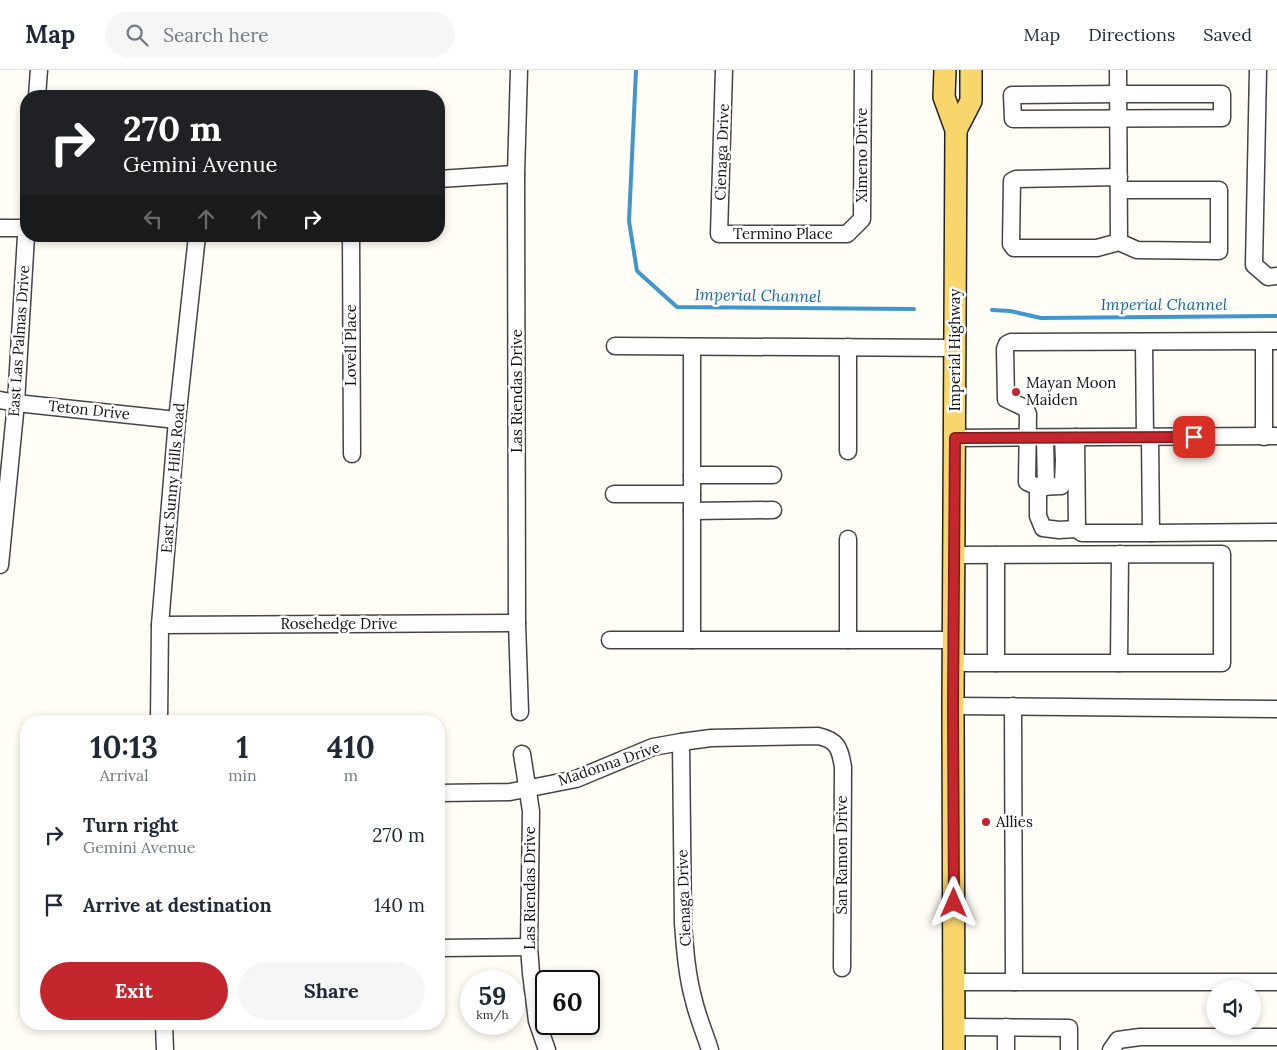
<!DOCTYPE html>
<style>
body{margin:0;font-family:Lora,serif;background:#f6f6f7;color:#1f2937;height:100vh;display:flex;flex-direction:column;font-size:19px;white-space:nowrap}
*{box-sizing:border-box;margin:0}
p{font-size:16px;color:#747a83}
.icon{flex:none;width:28px;height:28px;fill:none;stroke:currentColor;stroke-width:2;stroke-linecap:round;stroke-linejoin:round}
.map{position:relative;flex:1;overflow:hidden}
.side{position:absolute;left:20px;top:645px;width:425px;height:315px;display:flex;flex-direction:column;background:#fff;border-radius:20px;box-shadow:0 2px 8px #0003}
.side>*{flex:none}
.top-card{position:absolute;left:20px;top:20px;width:425px;height:152px;border-radius:20px;box-shadow:0 2px 8px #0003;background:#202124;color:#fff;overflow:hidden}
.buttons{position:absolute;left:1206px;top:910px;display:grid;gap:10px}
.buttons a{display:grid;place-items:center;width:55px;height:55px;border-radius:50%;background:#fff;box-shadow:0 2px 8px #0003;font-size:25px}
.speed{position:absolute;left:460px;top:900px;display:flex;gap:10px;font-size:25px;font-weight:700;text-align:center}
.speed>*{display:grid;place-content:center;width:65px;height:65px;border-radius:50%;background:#fff;box-shadow:0 2px 8px #0003;line-height:1}
.speed small{font-size:12px;font-weight:400}
.speed .limit{border:2px solid #111;border-radius:8px;background:#fff;color:#111}
.pin{position:absolute;display:grid;place-items:center;width:42px;height:42px;color:#fff;margin:-21px;border-radius:10px;box-shadow:0 2px 8px #0006}
.me{position:absolute;width:55px;margin:-28px;rotate:0deg;stroke-linejoin:round;filter:drop-shadow(0 0 4px #0008)}
.turn{display:flex;align-items:center;gap:18px;height:105px;padding:0 20px;font-size:22px}
.turn .icon{width:65px;height:65px;stroke-width:2.5}
.turn b{display:block;font-size:35px;line-height:42px}
.lanes{display:flex;align-items:center;height:48px;padding:0 20px;background:#0003;justify-content:center;gap:25px;direction:ltr}
.lanes .off{opacity:.35}
.eta{display:flex;justify-content:space-evenly;align-items:center;height:85px;text-align:center}
.eta b{font-size:30px;font-weight:700;line-height:35px}
.action{display:flex;gap:10px;margin-top:auto;padding:10px 20px}
.action a{flex:1;height:58px;border-radius:30px;background:#c4262e;color:#fff;font-size:20px;font-weight:700;line-height:58px;text-align:center}
.action a+a{background:#f6f6f7;color:#1f2937}
ul{padding:0;list-style:none}
li{display:flex;align-items:center;gap:15px;height:70px;padding:0 20px}
li div{flex:1}
li b{display:block;font-size:19px}
li em{font-style:normal}
header{display:flex;align-items:center;gap:30px;box-sizing:border-box;height:70px;padding:0 25px;background:#fff;border-bottom:1px solid #e0e1e3}
header strong{font-size:24px}
nav{display:flex;gap:28px;margin-inline-start:auto;font-size:18px}
.search{width:350px;height:45px;background:#f6f6f7;display:flex;align-items:center;gap:12px;box-sizing:border-box;padding:0 18px;border-radius:28px;color:#747a83;font-size:19px}
.map>svg:first-child{display:block}
.lines{fill:none;stroke-linecap:round;stroke-linejoin:round}
.stream{stroke:#3f96cf;stroke-width:4}
.minor-casing{stroke:#444;stroke-width:19}
.major-casing{stroke:#222;stroke-width:24}
.minor{stroke:#fff;stroke-width:16}
.major{stroke:#f9d66b;stroke-width:21}
.route-casing{stroke:#7f191e;stroke-width:12}
.route{stroke:#c4262e;stroke-width:9}
.poi-dot{fill:#c4262e;stroke:#fff;stroke-width:2}
.labels{text-anchor:middle;stroke-width:5;stroke-linejoin:round;paint-order:stroke}
.street-label{font-size:15px;fill:#111;stroke:#fff}
.poi-label{font-size:15px;fill:#111;stroke:#fff;text-anchor:start}
.water-label{font-size:16px;font-style:italic;fill:#1768a6;stroke:#fff}
</style>
<header>
<strong>Map</strong>
<div class="search"><svg class="icon" aria-label="search" viewBox="0 0 24 24"><circle cx="10" cy="10" r="6"/><path d="M15 15l6 6"/></svg>Search here</div>
<nav><a>Map</a><a>Directions</a><a>Saved</a></nav>
</header>
<div class="map">
<svg width="1277" height="980" viewBox="0 0 1277 980">
<rect width="100%" height="100%" fill="#fffdf5"/>
<g class="lines">
<!-- stream -->
<g class="stream">
<path d="M636,0L629,151L637,201L677,237L914,239"/>
<path d="M992,240L1010,241L1041,248L1277,246"/>
</g>
<!-- minor casing -->
<g class="minor-casing">
<g id="minor">
<path d="M519,0L516,104L517,553L520,642"/>
<path d="M724,0L719,164H847L862,149L863,0"/>
<path d="M1118,0L1119,172"/>
<path d="M1258,0L1254,195L1268,207L1277,206"/>
<path d="M1118,24H1222V48L1013,49L1012,25Z"/>
<path d="M37,26L39,0"/>
<path d="M1119,107L1016,109L1012,111L1011,174L1014,178H1097L1119,172L1137,180L1219,181V120H1119"/>
<path d="M439,109L516,104"/>
<path d="M0,158H26"/>
<path d="M351,166L352,384"/>
<path d="M1144,272L1145,367"/>
<path d="M1264,272V367"/>
<path d="M615,276L955,278"/>
<path d="M692,277V570"/>
<path d="M848,277V381"/>
<path d="M0,330L16,333L177,350"/>
<path d="M1076,367L1077,459L1082,463H1151"/>
<path d="M1150,367L1151,463L1277,462"/>
<path d="M955,368L1277,366"/>
<path d="M1045,368L1046,417"/>
<path d="M1063,368L1064,390L1063,413L1061,416L1038,417L1027,412L1028,344L1025,338L1006,329L1005,279L1007,274L1011,272L1277,271"/>
<path d="M692,405H773"/>
<path d="M1038,417V446L1043,458L1059,460L1077,459"/>
<path d="M614,424H692"/>
<path d="M692,441L773,440"/>
<path d="M996,485V593"/>
<path d="M0,495L16,333L26,166"/>
<path d="M160,555L517,553"/>
<path d="M610,570H954"/>
<path d="M848,570V469"/>
<path d="M954,593H1222V484L955,485"/>
<path d="M1119,593L1120,484"/>
<path d="M953,636L1277,639"/>
<path d="M1013,636L1014,912"/>
<path d="M159,651L160,555L177,350L197,166"/>
<path d="M681,672L683,853C685,880 687,906 694,931C698,948 705,964 710,980"/>
<path d="M522,684L531,741L529,877L531,903L537,951L547,980"/>
<path d="M439,723L510,722L576,709L653,677L681,672L711,668L818,666C837,670 840,678 843,697L842,898"/>
<path d="M439,878L529,877"/>
<path d="M954,912H1277"/>
<path d="M164,954L165,980"/>
<path d="M954,957L1069,958V980"/>
<path d="M1006,980V957"/>
<path d="M1111,980L1118,970L1140,967H1277"/>
</g>
</g>
<!-- major casing -->
<g class="major-casing">
<g id="major">
<path d="M945,0L944,27L956,60L953,636L954,980"/>
<path d="M956,60L971,31V0"/>
</g>
</g>
<!-- minor -->
<use href="#minor" class="minor"/>
<!-- major -->
<use href="#major" class="major"/>
</g>
<g class="lines">
<!-- route casing -->
<g class="route-casing">
<path id="route" d="M954,833L953,636L955,368L1194,367"/>
</g>
<!-- route -->
<use href="#route" class="route"/>
</g>
<!-- markers -->
<g class="poi-dot">
<circle cx="1016" cy="322" r="5"/>
<circle cx="986" cy="752" r="5"/>
</g>
<g class="labels">
<!-- street labels -->
<g class="street-label">
<text transform="translate(722 82) rotate(-88)" y="5">Cienaga Drive</text>
<text transform="translate(862 85) rotate(-90)" y="5">Ximeno Drive</text>
<text x="783" y="169">Termino Place</text>
<text transform="translate(19 271) rotate(-86)" y="5">East Las Palmas Drive</text>
<text transform="translate(351 275) rotate(-90)" y="5">Lovell Place</text>
<text transform="translate(955 280) rotate(-90)" y="5">Imperial Highway</text>
<text transform="translate(517 321) rotate(-90)" y="5">Las Riendas Drive</text>
<text transform="translate(89 340) rotate(6)" y="5">Teton Drive</text>
<text transform="translate(173 408) rotate(-85)" y="5">East Sunny Hills Road</text>
<text x="339" y="559">Rosehedge Drive</text>
<text transform="translate(609 694) rotate(-19)" y="5">Madonna Drive</text>
<text transform="translate(842 785) rotate(-90)" y="5">San Ramon Drive</text>
<text transform="translate(530 818) rotate(-90)" y="5">Las Riendas Drive</text>
<text transform="translate(684 828) rotate(-92)" y="5">Cienaga Drive</text>
</g>
<!-- poi labels -->
<g class="poi-label">
<text x="1026" y="318">Mayan Moon<tspan x="1026" dy="17">Maiden</tspan></text>
<text x="996" y="757">Allies</text>
</g>
<!-- water labels -->
<g class="water-label">
<text transform="translate(758 225) rotate(1)" y="6">Imperial Channel</text>
<text x="1164" y="240">Imperial Channel</text>
</g>
</g>
</svg>
<div class="buttons">
<a><svg class="icon" aria-label="sound" viewBox="0 0 24 24"><path d="M4 9h4l5-4v14l-5-4H4zM17 9q2 3 0 6"/></svg></a>
</div>
<div class="speed"><div>59<small>km/h</small></div><div class="limit">60</div></div>
<div class="pin" style="left:1194px;top:367px;background:#d93025"><svg class="icon" aria-label="arrive" viewBox="0 0 24 24"><path d="M6 21V4h12l-3 4 3 4H6"/></svg></div>
<svg class="me" style="left:954px;top:833px" viewBox="-20 -20 40 40"><path d="M0-17L14 15 0 8-14 15z" fill="#c4262e" stroke="#fff" stroke-width="4"/></svg>
<div class="top-card">
<div class="turn"><svg class="icon" aria-label="right" viewBox="0 0 24 24"><path d="M7 20v-9h11M14 6l5 5-5 5"/></svg><div><b>270 m</b>Gemini Avenue</div></div>
<div class="lanes"><svg class="icon off" aria-label="left" viewBox="0 0 24 24"><path d="M17 20v-9H6M10 6l-5 5 5 5"/></svg><svg class="icon off" aria-label="ahead" viewBox="0 0 24 24"><path d="M12 20V5M6 11l6-6 6 6"/></svg><svg class="icon off" aria-label="ahead" viewBox="0 0 24 24"><path d="M12 20V5M6 11l6-6 6 6"/></svg><svg class="icon" aria-label="right" viewBox="0 0 24 24"><path d="M7 20v-9h11M14 6l5 5-5 5"/></svg></div>
</div>
<section class="side">
<div class="eta">
<div><b>10:13</b><p>Arrival</p></div>
<div><b>1</b><p>min</p></div>
<div><b>410</b><p>m</p></div>
</div>
<ul>
<li><svg class="icon" aria-label="right" viewBox="0 0 24 24"><path d="M7 20v-9h11M14 6l5 5-5 5"/></svg><div><b>Turn right</b><p>Gemini Avenue</p></div><em>270 m</em></li>
<li><svg class="icon" aria-label="arrive" viewBox="0 0 24 24"><path d="M6 21V4h12l-3 4 3 4H6"/></svg><div><b>Arrive at destination</b></div><em>140 m</em></li>
</ul>
<div class="action"><a>Exit</a><a>Share</a></div>
</section>
</div>
